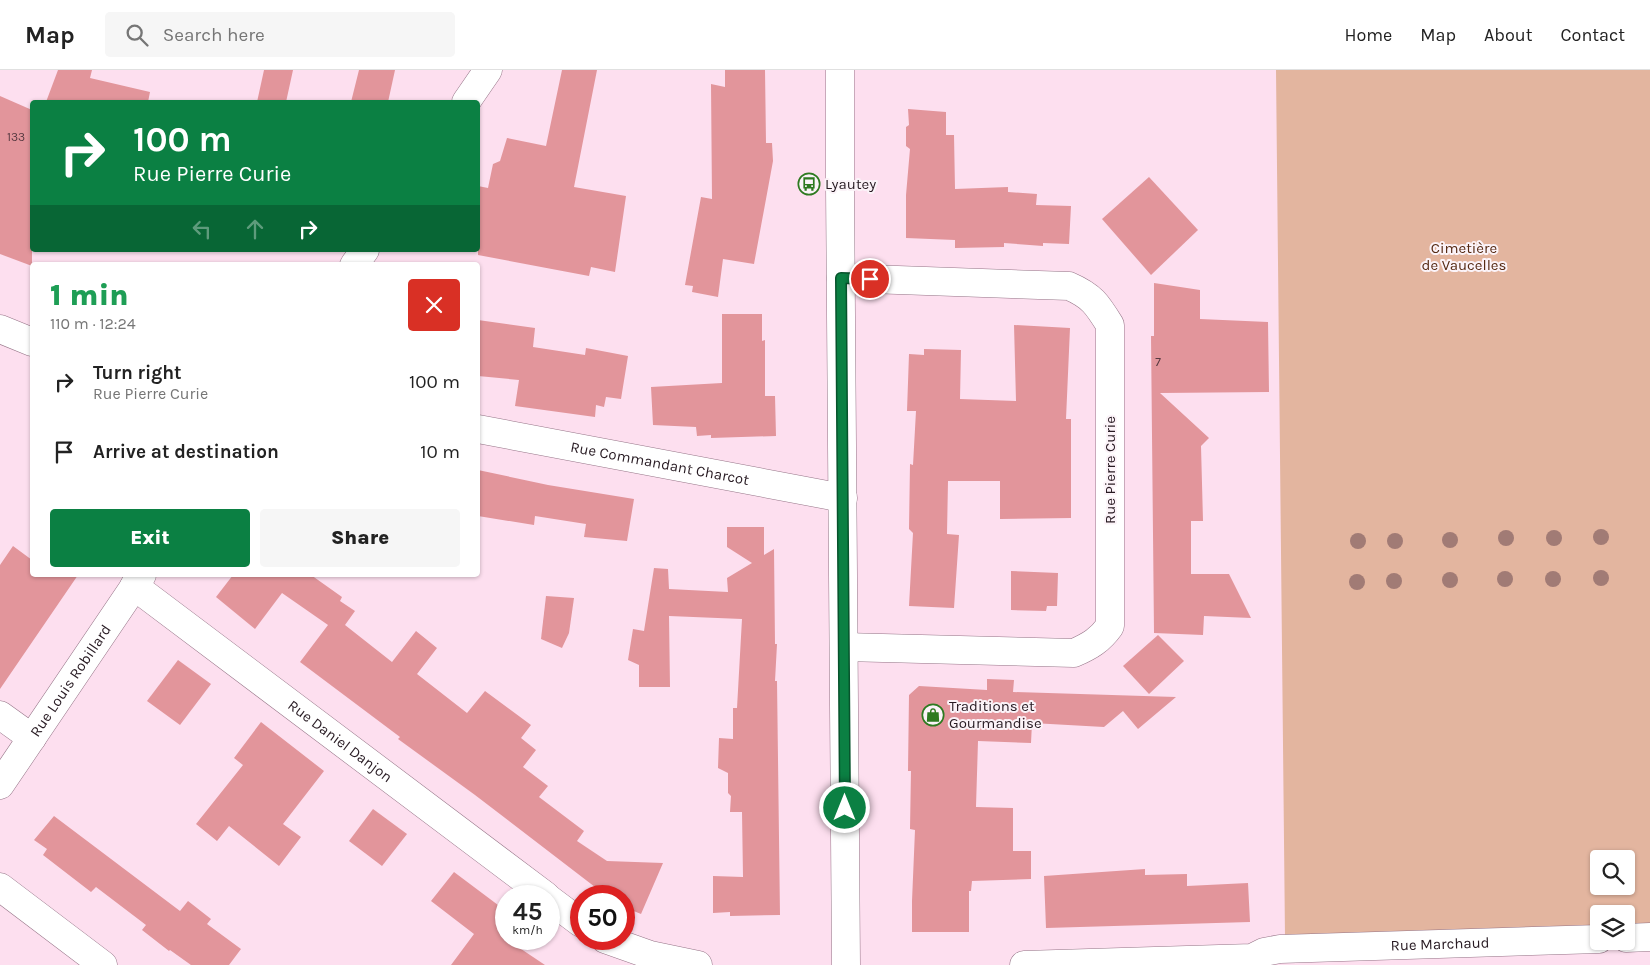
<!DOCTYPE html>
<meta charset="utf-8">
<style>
body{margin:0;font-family:Karla,sans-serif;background:#f6f6f6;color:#222;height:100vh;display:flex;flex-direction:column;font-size:19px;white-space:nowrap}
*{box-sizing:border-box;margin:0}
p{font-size:16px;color:#767676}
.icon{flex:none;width:28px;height:28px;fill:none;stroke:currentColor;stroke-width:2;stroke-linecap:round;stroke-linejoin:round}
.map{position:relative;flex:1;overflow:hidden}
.side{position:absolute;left:30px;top:192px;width:450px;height:315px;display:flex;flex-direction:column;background:#fff;border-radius:5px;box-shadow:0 1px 4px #0004}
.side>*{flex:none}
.top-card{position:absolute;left:30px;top:30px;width:450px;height:152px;border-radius:5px;box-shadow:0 1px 4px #0004;background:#0b8043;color:#fff;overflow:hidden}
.tools{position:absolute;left:1590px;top:780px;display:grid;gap:10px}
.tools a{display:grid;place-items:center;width:45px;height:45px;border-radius:5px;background:#fff;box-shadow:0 1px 4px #0004;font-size:25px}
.speed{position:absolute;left:495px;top:815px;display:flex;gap:10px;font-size:25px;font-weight:700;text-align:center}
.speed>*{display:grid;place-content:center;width:65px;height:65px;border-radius:50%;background:#fff;box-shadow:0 1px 4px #0004;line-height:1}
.speed small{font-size:12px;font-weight:400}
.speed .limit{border:8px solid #d22;background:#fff;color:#111}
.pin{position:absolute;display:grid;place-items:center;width:42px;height:42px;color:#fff;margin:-21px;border:2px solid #fff;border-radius:50%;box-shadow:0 1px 5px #0007}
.me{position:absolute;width:55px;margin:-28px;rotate:0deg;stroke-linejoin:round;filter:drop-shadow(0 0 4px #0008)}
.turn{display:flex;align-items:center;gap:18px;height:105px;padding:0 20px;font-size:22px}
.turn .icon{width:65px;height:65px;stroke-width:2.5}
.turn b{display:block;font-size:35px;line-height:42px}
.lanes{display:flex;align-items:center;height:48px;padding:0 20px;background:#0003;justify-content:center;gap:25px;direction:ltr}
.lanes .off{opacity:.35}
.round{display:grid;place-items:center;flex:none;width:52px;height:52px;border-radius:5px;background:#f6f6f6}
.summary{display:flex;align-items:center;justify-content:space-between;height:85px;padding:0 20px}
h1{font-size:30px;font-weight:800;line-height:38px;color:#1e9e55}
.cta{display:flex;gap:10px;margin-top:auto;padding:10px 20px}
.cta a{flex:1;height:58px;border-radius:5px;background:#0b8043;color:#fff;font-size:20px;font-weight:800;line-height:58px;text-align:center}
.cta a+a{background:#f6f6f6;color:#222}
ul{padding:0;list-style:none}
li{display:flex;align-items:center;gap:15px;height:70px;padding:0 20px}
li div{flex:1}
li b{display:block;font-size:19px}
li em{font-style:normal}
header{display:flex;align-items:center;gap:30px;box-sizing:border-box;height:70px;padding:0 25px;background:#fff;border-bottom:1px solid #e0e0e0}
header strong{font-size:24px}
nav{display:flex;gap:28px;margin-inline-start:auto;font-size:18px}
.search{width:350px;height:45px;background:#f6f6f6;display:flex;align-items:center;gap:12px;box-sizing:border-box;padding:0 18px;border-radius:5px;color:#767676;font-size:19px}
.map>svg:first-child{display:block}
.green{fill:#e3b59f;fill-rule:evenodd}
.building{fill:#e2959b}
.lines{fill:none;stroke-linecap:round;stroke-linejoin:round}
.street-casing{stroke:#957487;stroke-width:29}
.secondary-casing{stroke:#957487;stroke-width:29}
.street{stroke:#fff;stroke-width:28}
.secondary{stroke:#fff;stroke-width:28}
.tree{fill:#a17b75}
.route-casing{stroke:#07532c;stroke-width:12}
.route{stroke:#0b8043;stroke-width:9}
.labels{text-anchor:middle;stroke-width:4;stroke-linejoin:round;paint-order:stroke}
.number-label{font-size:12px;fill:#563940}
.poi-label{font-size:15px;fill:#271a22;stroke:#fbf3f8;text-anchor:start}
.park-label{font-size:15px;fill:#552912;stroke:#fbf3f8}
.street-label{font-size:15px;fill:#271a22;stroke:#fbf3f8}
</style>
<header>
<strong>Map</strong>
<div class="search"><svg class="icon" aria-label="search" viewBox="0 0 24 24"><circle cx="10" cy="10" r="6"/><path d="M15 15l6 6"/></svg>Search here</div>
<nav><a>Home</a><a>Map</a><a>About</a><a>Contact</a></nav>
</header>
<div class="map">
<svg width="1650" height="895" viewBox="0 0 1650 895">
<rect width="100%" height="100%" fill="#fddfef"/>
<!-- green -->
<path class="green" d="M1276,0H1650V855L1626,856V844H1599V856L1285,867ZM1599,789H1626V816H1599Z"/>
<!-- building -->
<g class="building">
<path d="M58,0H92L90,8L150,22L148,32H46Z"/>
<path d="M264,0H293L286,32H257Z"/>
<path d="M359,0H395L388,32H351Z"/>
<path d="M562,0H597L574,117L626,126L615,202L591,197L589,206L478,185V116L488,118L493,94L500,91L507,68L546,76Z"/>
<path d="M725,0H765L766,73H772L773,91L754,194L723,189L718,227L692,222L693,216L685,215L701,127L712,129L711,14L725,17Z"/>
<path d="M0,26L32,40V196L0,184Z"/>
<path d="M908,39L946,42V65H954L955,119L1008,117V122L1037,124L1036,135L1071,136L1069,174L1043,173V176L1004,173V177L955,178V170L906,168V125L910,79L906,76V57L909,55Z"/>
<path d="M1149,107L1198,160L1151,205L1102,149Z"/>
<path d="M1154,213L1200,220V249L1268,252L1269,322L1160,323L1209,368L1201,376L1203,451H1191V504H1229L1251,548L1204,546L1203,565L1154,563L1151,266H1154Z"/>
<path d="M722,244H762V271L765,270V326H775L776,366L711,368V365L697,366L696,357L653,355L651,317L722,313Z"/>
<path d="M478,250L535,258L533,277L585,285L586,278L628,286L621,329L606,327L604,337L596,335L595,347L515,336L519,310L478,306Z"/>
<path d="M1014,255L1070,258L1066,349H1071V448L1000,449V411H948L947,464L959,465L954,538L909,536L913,463L909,459L910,394L913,395L916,341H907L909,284L924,285V279L961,280L960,329L1016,331Z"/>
<path d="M478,400L548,415L634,429L627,471L584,467L586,454L535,446L534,455L478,446Z"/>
<path d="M727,457H764V485L774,479L775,574H777L775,611H777L780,845L730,846V842L713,843V806L743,807L742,742H730L731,726L728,723V703L718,698L719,668L733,669V638H737L742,549L669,546L670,617H639V595L628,590L633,559L644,561L654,498L668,499L669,519L728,522L727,508L752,493L727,477Z"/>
<path d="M13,476L32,490V505H78L0,619V495Z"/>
<path d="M1011,501L1058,503L1057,536H1047L1046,541L1011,540Z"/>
<path d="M233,505H311L342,527L340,531L355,541L345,555L392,592L416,561L437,578L417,604L467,643L485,621L531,655L521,668L536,680L523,697L548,716L539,727L584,761L577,771L607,791L663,793L641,844L624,837V826H605L594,819L595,817L475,725L398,669L400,667L300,592L328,555L282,523L255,559L216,527Z"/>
<path d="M546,526L574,528L569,563L562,578L541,569Z"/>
<path d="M1158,565L1184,591L1149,624L1123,596Z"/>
<path d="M178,590L211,614L180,655L147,631Z"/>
<path d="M987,609L1014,610L1013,622L1176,627L1138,659L1123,641L1104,657L1032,653L1031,673L978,671L976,737L1013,738V781H1031V809L972,811L971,821H969V862H912V831L915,760L910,759L911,701H908L909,625L919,616L987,620Z"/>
<path d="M261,652L324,701L283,754L301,767L279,796L229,756L217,771L196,754L243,695L234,688Z"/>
<path d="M373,739L407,764L382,796L349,771Z"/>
<path d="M54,746L180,841L188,831L211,849L207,854L241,879L229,895H191L170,880L169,881L142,860L146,855L96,817L91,822L43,785L47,779L34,770Z"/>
<path d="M1145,799V805L1187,804V816L1248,813L1250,852L1046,858L1044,806Z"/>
<path d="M454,802L506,841V869L545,895H451L474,864L431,831Z"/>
</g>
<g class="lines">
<!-- street casing -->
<g class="street-casing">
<g id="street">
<path d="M841,208L1069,216C1092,226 1097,234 1110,255V556C1100,570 1090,576 1074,583L844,577"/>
<path d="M0,259L32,272"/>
<path id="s1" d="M478,359L843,428"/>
<path id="s2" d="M134,516L546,826"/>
<path d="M0,645L32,668"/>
<path d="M0,817L103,895"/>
<path d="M549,829L581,853"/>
<path d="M1626,868L1650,867"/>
<path d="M605,869L650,885L698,895"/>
<path id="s3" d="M1024,895L1252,888L1264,882L1280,879L1599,869"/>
</g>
</g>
<!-- secondary casing -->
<g class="secondary-casing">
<g id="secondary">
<path d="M840,0V116L846,895"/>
<path d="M466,32L488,0"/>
<path d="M354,195L365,180"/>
<path id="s4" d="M0,715L142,505"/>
</g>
</g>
<!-- street -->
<use href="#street" class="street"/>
<!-- secondary -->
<use href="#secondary" class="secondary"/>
</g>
<!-- trees -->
<g class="tree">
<circle cx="1601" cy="467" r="8"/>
<circle cx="1506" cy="468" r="8"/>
<circle cx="1554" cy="468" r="8"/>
<circle cx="1450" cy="470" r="8"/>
<circle cx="1358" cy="471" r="8"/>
<circle cx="1395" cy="471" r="8"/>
<circle cx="1601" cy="508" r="8"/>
<circle cx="1505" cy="509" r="8"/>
<circle cx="1553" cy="509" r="8"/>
<circle cx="1450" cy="510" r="8"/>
<circle cx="1394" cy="511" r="8"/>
<circle cx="1357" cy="512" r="8"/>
</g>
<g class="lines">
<!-- route casing -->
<g class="route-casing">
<path id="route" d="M845,738L841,208L870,209"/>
</g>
<!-- route -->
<use href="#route" class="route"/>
</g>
<!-- icons -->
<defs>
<g id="bus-ring" transform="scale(1.125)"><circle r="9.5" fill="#fbf3f8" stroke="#2e7a20" stroke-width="1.5"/><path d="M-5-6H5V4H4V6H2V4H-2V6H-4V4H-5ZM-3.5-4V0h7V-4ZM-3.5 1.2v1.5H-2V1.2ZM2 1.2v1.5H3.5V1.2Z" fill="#2e7a20"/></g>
<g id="shop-ring" transform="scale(1.125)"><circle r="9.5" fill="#fbf3f8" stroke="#2e7a20" stroke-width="1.5"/><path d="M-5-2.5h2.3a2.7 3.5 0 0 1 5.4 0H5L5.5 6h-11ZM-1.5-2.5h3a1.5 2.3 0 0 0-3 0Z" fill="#2e7a20"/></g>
</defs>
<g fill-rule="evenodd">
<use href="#bus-ring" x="809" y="114"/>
<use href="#shop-ring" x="933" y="645"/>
</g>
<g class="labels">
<!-- number labels -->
<g class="number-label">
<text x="16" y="71">133</text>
<text x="1158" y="296">7</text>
</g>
<!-- poi labels -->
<g class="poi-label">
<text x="825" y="119">Lyautey</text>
<text x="949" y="641">Traditions et<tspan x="949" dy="17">Gourmandise</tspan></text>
</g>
<!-- park labels -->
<g class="park-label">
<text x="1464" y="183">Cimetière<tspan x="1464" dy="17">de Vaucelles</tspan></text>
</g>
<!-- street labels -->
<g class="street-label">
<text dy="5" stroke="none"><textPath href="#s1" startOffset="185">Rue Commandant Charcot</textPath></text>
<text transform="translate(1110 400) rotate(-90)" y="5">Rue Pierre Curie</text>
<text dy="5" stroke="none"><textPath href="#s4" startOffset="126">Rue Louis Robillard</textPath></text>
<text dy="5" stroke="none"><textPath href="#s2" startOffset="258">Rue Daniel Danjon</textPath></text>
<text dy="5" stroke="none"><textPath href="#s3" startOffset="418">Rue Marchaud</textPath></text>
</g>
</g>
</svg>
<div class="tools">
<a><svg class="icon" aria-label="search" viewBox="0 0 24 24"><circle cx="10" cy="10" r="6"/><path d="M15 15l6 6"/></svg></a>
<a><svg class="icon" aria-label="layers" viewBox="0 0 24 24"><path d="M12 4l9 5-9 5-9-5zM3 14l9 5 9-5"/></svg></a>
</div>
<div class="speed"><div>45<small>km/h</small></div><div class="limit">50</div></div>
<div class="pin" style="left:870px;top:209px;background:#d93025"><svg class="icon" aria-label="arrive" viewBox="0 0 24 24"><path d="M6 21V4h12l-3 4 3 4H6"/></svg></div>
<svg class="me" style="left:845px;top:738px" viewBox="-20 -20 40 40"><circle r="17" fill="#0b8043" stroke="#fff" stroke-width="3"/><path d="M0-11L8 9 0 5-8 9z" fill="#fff"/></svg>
<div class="top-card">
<div class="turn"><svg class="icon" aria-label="right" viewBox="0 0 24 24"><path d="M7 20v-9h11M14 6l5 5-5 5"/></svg><div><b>100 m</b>Rue Pierre Curie</div></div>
<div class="lanes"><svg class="icon off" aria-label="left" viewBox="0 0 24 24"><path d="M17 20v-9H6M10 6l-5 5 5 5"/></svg><svg class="icon off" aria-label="ahead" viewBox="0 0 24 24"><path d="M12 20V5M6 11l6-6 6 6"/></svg><svg class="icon" aria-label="right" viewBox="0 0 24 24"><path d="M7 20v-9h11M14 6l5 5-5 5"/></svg></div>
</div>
<section class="side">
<div class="summary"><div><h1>1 min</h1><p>110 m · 12:24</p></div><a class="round" style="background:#d93025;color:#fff"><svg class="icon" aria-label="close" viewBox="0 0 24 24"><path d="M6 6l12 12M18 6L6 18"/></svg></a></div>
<ul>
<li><svg class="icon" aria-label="right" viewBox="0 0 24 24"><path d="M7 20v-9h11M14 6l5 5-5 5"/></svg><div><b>Turn right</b><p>Rue Pierre Curie</p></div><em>100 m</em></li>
<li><svg class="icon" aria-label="arrive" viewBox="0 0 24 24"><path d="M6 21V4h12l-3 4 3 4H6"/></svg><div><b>Arrive at destination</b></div><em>10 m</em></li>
</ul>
<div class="cta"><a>Exit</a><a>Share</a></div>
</section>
</div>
